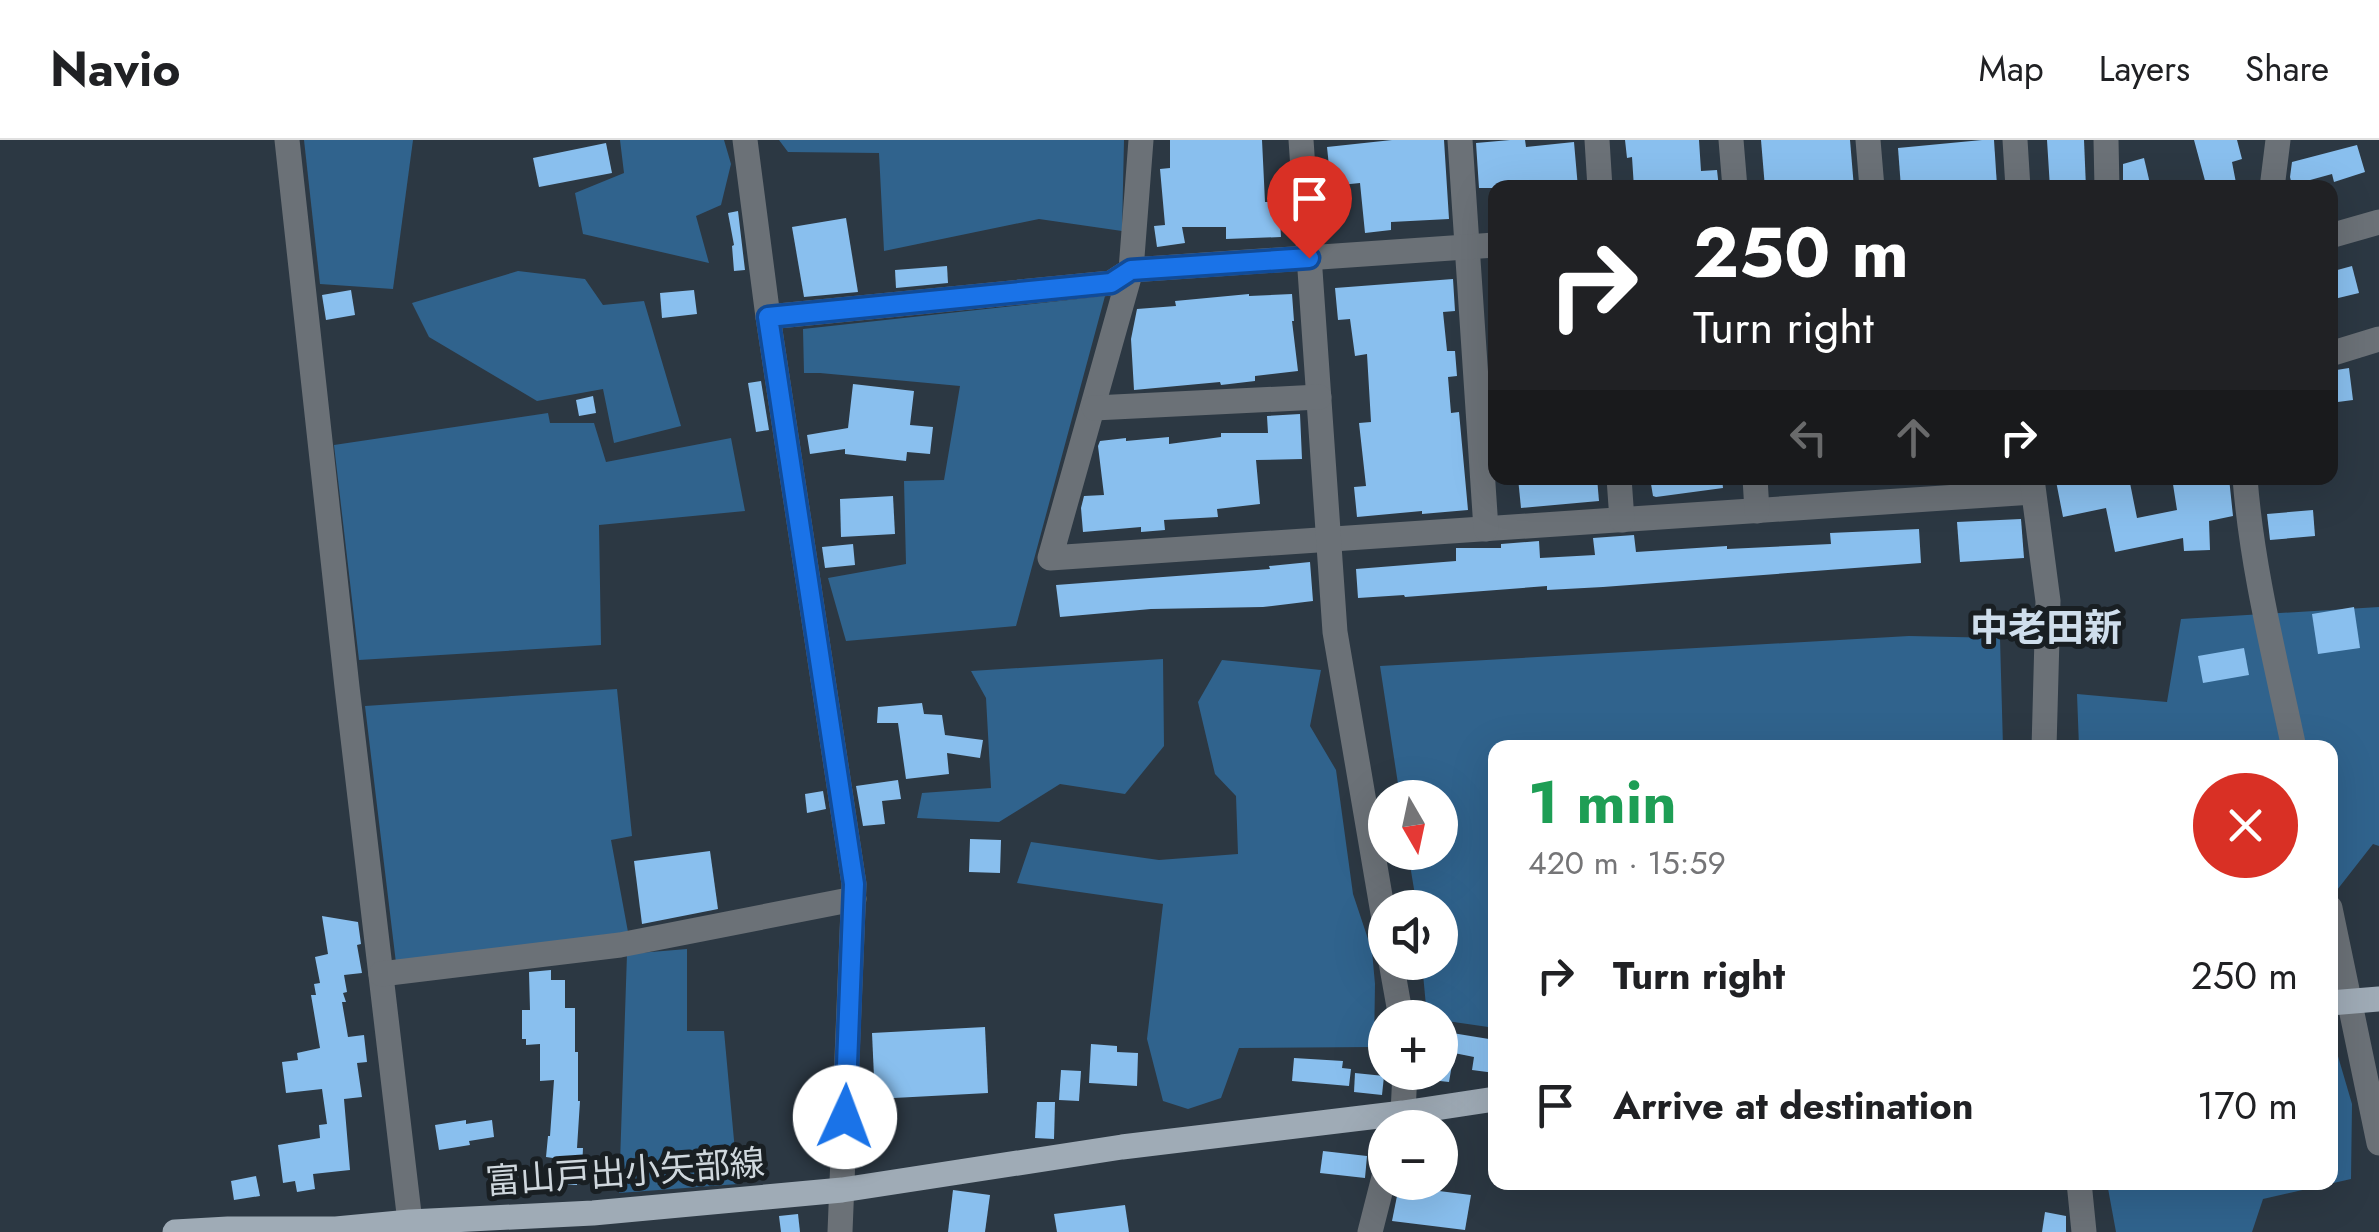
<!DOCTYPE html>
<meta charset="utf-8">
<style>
body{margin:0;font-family:Jost,"Noto Sans JP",sans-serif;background:#f6f6f6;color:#202124;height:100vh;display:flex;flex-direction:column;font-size:38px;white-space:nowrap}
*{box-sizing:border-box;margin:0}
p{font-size:32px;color:#757577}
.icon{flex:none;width:55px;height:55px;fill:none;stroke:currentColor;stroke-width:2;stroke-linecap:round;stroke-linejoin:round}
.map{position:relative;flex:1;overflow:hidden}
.side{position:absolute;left:1488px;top:600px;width:850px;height:450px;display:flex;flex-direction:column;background:#fff;border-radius:20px;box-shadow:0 10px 40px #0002}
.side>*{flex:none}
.banner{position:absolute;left:1488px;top:40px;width:850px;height:305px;border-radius:20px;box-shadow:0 10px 40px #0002;background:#202124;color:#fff;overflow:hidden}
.needle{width:65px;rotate:171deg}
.controls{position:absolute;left:1368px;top:640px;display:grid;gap:20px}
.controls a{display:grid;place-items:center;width:90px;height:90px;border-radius:50%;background:#fff;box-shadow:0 10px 40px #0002;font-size:50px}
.pin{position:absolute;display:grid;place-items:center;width:85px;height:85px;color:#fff;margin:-102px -42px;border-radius:50% 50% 50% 0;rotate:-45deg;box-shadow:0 0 10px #0007}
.pin .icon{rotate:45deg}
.me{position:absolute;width:110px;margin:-55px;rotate:2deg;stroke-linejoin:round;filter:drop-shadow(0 0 8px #0008)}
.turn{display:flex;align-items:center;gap:35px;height:210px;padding:0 40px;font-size:45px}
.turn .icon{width:130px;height:130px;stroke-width:2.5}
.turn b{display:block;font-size:70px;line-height:85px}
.lanes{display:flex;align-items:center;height:95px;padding:0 40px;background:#0003;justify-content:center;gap:50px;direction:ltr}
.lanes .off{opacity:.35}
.round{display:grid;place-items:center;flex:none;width:105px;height:105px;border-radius:52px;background:#f6f6f6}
.summary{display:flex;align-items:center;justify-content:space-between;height:170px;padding:0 40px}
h1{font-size:60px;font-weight:700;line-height:75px;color:#1e9e55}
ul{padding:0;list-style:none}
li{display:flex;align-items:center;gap:30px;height:130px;padding:0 40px}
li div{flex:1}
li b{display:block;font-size:38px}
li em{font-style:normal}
header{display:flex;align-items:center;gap:60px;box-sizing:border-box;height:140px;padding:0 50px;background:#fff;border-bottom:2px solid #e0e0e0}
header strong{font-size:48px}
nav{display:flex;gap:55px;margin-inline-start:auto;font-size:35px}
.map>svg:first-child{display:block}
.green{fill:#30638d}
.building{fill:#89bfee}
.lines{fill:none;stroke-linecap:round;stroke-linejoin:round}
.minor{stroke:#6b7177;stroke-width:25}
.major{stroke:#9fabb6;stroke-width:25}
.route-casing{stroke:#114b97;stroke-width:25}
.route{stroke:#1a73e8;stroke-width:18}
.labels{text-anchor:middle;stroke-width:10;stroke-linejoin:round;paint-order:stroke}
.street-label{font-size:35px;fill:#cfd7dd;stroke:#191f23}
.neighbourhood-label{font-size:38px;font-weight:bold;fill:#cfdeec;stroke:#191f23}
</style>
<header>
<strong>Navio</strong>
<nav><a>Map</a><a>Layers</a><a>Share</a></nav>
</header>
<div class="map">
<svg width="2379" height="1092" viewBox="0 0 2379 1092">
<rect width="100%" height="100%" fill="#2c3843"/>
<!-- green -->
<g class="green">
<path d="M304,0H413L393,149L320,144Z"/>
<path d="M620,0H724L731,24L721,65L696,76L709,123L583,94L575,53L624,33Z"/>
<path d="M779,0H1124L1122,91L1039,79L884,111L879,13L788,12Z"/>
<path d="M518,131L585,139L603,165L644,161L681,286L614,303L603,249L537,261L429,197L412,163Z"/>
<path d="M1105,156L1016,486L846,501L828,438L906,424L904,341L944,340L960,246L820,233H804L803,189Z"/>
<path d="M548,273L550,283H594L606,322L731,298L745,371L599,385L601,505L359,520L334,305Z"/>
<path d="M2379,467V706L2373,704L2330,759V608L2079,607L2077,554L2167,562L2181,479Z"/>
<path d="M1909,496L2000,498L2003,607L1495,608V888L1440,880V878L1427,877L1422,823L1440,822V768L1417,767L1408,713L1440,712V658L1400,657L1380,526Z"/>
<path d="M1163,519L1164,606L1125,654L1060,644L999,682L917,678L922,653L991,648L986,558L971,531Z"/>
<path d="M1222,520L1321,530L1310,586L1336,630L1353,754L1372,811L1375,844L1374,907L1239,908L1221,958L1188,969L1163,961L1147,899L1163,764L1017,743L1031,702L1159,720L1238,714L1236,656L1215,634L1198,562Z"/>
<path d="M617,549L632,696L611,700L628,792L396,823L365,566Z"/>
<path d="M687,809V891H724L738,1044L619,1053L627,814Z"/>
<path d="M2330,889L2352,964L2351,1039L2263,1059L2252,1092H2116L2107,1043L2330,1042Z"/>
</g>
<!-- building -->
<g class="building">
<path d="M1170,0H1262L1265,62H1279L1281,97L1226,99V87H1182L1185,103L1157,107L1154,86L1165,85L1160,29L1170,28Z"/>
<path d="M1392,0H1444L1449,79L1391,82V90L1365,93L1360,43L1331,46L1327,7Z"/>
<path d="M1510,0H1525L1526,7L1574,2L1578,48H1479L1476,3Z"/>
<path d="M1625,0H1699L1701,31L1717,30L1719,48H1634L1632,17L1627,18Z"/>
<path d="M1761,0H1850L1854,48H1765Z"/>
<path d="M1982,0H1994L1997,46L1901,48L1898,8Z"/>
<path d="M2047,0H2084L2086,48H2050Z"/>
<path d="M2194,0H2237L2242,19L2232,22L2237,48H2207Z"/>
<path d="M606,3L612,33L539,47L533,18Z"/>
<path d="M2357,5L2365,32L2334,42L2332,34L2292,45L2290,37L2292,22Z"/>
<path d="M2144,18L2151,48H2123V24Z"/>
<path d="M738,71L745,130L734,131L732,106L734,105L728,73Z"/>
<path d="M846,78L858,152L804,157L792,87Z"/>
<path d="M947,126L948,143L896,148L895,130Z"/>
<path d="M2352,126L2359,153L2330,160V132Z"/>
<path d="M1453,139L1455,171L1443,172L1447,211H1455L1457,236L1448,237L1451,273L1459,272L1468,370L1422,374V371L1357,377L1354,347L1366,346L1359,283L1371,282L1367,214L1355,216L1350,179L1338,180L1335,148Z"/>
<path d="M351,150L355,175L326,180L322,155Z"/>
<path d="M694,150L697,174L662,178L660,153Z"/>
<path d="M1249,154V156L1292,154L1294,181H1292L1298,231L1255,236V241L1221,245L1220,242L1134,250L1131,199L1137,169L1176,166L1175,161Z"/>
<path d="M2349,228L2353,260L2330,263V231Z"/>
<path d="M761,241L769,290L756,292L748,243Z"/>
<path d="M853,244L914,251L910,285L933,287L930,314L907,312L906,321L845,314V309L810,314L807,295L848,288Z"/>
<path d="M593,256L596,273L579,276L576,260Z"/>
<path d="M1300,274L1302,319L1256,320L1260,364L1217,369L1218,377L1164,380L1165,390L1141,392V387L1083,392L1081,368L1084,356L1104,355L1098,306L1100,301L1126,298V301L1169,297V304L1221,297V293H1268L1267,276Z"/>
<path d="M1518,338H1597L1599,361L1521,368Z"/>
<path d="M1650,338H1722L1723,348L1656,357L1653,356Z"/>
<path d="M2072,338H2129L2137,378L2177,370L2172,338H2229L2233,376L2209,381L2210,410L2184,411L2183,398L2115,412L2106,368L2063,377L2056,341Z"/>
<path d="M893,356L895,394L841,397L840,359Z"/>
<path d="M2313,370L2315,396L2270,400L2267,374Z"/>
<path d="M2021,379L2024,418L1960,422L1957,382Z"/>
<path d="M1919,389L1921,423L1603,447L1547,450V446L1405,457L1404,455L1358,458L1356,429L1456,421V408H1501V404L1539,401L1540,418L1595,415L1593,398L1634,395L1636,412L1727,406V409L1831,404L1830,393Z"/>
<path d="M853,404L855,425L825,428L822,407Z"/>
<path d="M1310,422L1313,461L1263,467L1151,469L1060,477L1056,445L1270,429L1269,426Z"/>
<path d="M2354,467L2360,508L2318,514L2312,474Z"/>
<path d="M2244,508L2249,535L2203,543L2198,516Z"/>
<path d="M922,563L924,574L942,575L945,595L983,600L980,618L947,613L949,634L906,639L898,583H877L878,567Z"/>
<path d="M898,640L901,659L882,661L885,684L863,686L856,646Z"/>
<path d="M823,651L826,669L807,673L805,654Z"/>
<path d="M970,699L1001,700L1000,733L969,732Z"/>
<path d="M710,711L718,769L642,784L634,721Z"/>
<path d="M322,776L358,782L361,804L357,805L362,833L344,835L347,852L343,853L346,862H342L348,897L364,895L367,922L357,923L362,957L344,959L350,1030L313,1034L315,1049L297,1052L295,1041L283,1043L278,1005L320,998L319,985L327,984L322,949L286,953L282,922L298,920L297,913L320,908L311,855H316L314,844L320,843L315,817L328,814Z"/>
<path d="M551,830V840H565V868H575V912H578V961H580L577,1008H583L582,1029H578L577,1045L557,1044L558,1026L552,1025L553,1018L546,1017L548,996H550L554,940L540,941V904L526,905V899H522V870H530L529,832Z"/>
<path d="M985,887L988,953L875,959L872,893Z"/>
<path d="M1440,891L1495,900V933L1472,930L1474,917L1454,913L1449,942L1440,941Z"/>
<path d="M1091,904L1117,906V912L1138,913L1137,946L1089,943Z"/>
<path d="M1294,918L1343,921L1342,928L1351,929L1349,946L1292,941Z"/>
<path d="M1061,930L1081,931L1079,961L1059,960Z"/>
<path d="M1355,933L1384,936L1382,955L1354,952Z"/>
<path d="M1037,962H1055L1054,999L1035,998Z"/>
<path d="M466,980V984L492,980L494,997L469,1001L470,1005L439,1010L435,985Z"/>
<path d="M1323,1011L1367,1016L1365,1038L1320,1033Z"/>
<path d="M256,1036L260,1056L234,1060L231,1041Z"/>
<path d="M1399,1046L1471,1055L1465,1090L1392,1081Z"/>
<path d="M953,1050L990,1055L985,1092H948Z"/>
<path d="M1125,1065L1129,1092H1057L1054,1074Z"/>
<path d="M2045,1072L2066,1076V1092H2042Z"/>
<path d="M798,1074L800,1092H781L779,1076Z"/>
</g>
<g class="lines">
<!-- minor -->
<g class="minor">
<path d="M287,0L347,547L410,1082L418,1092"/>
<path d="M745,0L768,177L854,744L840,1092"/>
<path d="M1141,0L1131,130L1050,418L2033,352"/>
<path d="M1301,0L1335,492L1385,785"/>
<path d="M1460,0L1486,389"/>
<path d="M1597,0L1600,48"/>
<path d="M1731,0L1735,48"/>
<path d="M1868,0L1872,48"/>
<path d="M2015,0L2018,48"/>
<path d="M2106,0L2107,48"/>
<path d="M2272,48L2278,0"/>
<path d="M2330,96L2379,82"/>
<path d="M768,177L1111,143L1131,130L1495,105"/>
<path d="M2330,214L2379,199"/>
<path d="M1094,268L1319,257"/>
<path d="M1619,338L1622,380"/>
<path d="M1755,338L1757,371"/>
<path d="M2245,338C2252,429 2275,518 2294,608"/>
<path d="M2032,339L2048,461L2044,608"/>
<path d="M2330,768L2379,1003"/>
<path d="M1391,822L1401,878"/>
<path d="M381,834L620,805L854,759"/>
<path d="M1399,988L1403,973L1405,932"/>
<path d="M2079,1042L2084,1092"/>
<path d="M1370,1092L1385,1033"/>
</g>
<!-- major -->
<g class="major">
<path d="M2330,863L2379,859"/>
<path d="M175,1092L228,1089H336L410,1082L593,1073L842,1050L1122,1007L1403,973L1495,959"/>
</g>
</g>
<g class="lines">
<!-- route casing -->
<g class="route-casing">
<path id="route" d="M845,977L854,744L768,177L1111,143L1131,130L1309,118"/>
</g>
<!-- route -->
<use href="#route" class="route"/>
</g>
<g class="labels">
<!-- street labels -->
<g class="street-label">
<text transform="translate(625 1032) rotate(-4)" y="12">富山戸出小矢部線</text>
</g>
<!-- neighbourhood labels -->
<g class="neighbourhood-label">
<text x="2046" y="501">中老田新</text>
</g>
</g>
</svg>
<div class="controls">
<a><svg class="needle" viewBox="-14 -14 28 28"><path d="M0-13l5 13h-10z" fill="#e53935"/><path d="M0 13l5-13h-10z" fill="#757577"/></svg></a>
<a><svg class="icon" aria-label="sound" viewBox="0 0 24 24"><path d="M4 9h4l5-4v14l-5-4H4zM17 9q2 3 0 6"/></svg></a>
<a>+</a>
<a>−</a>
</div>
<div class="pin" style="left:1309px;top:118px;background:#d93025"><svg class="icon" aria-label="arrive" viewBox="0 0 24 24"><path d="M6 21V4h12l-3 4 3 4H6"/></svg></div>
<svg class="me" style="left:845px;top:977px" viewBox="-20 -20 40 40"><circle r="19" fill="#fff"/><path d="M0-13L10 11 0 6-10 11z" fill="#1a73e8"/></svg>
<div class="banner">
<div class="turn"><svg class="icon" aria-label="right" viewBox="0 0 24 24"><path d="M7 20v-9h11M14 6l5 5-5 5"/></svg><div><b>250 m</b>Turn right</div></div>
<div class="lanes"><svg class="icon off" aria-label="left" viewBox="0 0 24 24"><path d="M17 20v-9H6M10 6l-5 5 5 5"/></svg><svg class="icon off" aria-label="ahead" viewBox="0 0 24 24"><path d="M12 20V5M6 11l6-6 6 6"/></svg><svg class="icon" aria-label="right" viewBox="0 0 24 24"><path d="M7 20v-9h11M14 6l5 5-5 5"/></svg></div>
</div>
<section class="side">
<div class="summary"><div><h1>1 min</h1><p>420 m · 15:59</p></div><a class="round" style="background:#d93025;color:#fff"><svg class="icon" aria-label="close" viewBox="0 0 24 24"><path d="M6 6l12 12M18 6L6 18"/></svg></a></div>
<ul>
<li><svg class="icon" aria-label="right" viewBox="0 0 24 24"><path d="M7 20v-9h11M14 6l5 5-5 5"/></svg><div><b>Turn right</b></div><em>250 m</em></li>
<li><svg class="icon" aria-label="arrive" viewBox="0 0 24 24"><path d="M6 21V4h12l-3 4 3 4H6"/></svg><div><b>Arrive at destination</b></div><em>170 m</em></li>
</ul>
</section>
</div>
